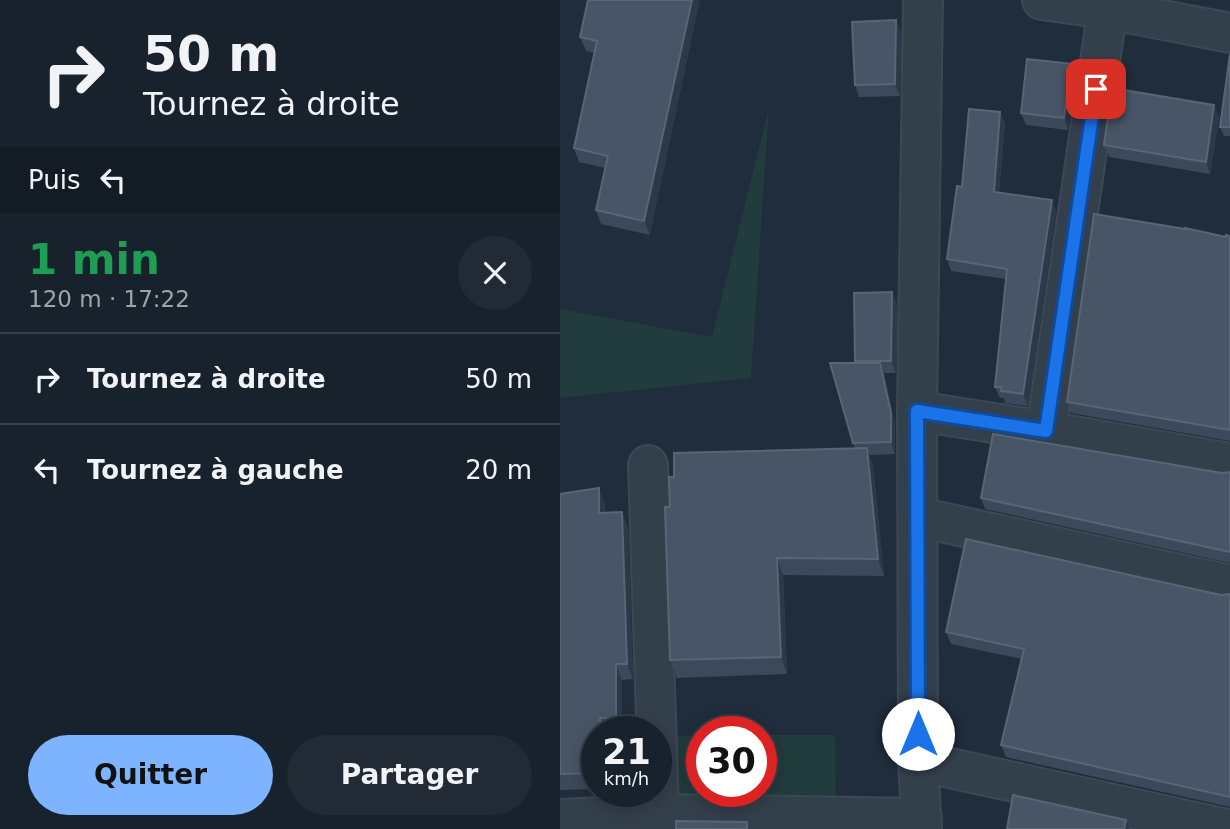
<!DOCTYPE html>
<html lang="fr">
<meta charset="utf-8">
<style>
body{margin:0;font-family:"DejaVu Sans",sans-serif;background:#212a35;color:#f1f3f6;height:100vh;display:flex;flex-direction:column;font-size:26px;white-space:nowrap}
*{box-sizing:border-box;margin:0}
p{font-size:23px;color:#9fa4aa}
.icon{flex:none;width:38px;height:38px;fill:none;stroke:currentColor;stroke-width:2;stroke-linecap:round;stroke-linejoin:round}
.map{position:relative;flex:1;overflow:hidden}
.sheet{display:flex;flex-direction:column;background:#18222d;width:560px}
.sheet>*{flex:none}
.banner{background:#18222d;color:#f1f3f6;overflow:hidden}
.speed{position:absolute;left:21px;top:716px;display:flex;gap:14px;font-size:35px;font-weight:700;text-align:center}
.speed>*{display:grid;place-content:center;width:91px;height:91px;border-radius:50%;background:#18222d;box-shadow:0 4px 18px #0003,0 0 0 2px #363f49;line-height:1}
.speed small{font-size:18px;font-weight:400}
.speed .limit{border:10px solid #d22;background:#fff;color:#111}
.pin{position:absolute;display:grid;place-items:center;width:60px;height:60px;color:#fff;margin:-30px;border-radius:14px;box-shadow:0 4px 10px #0006}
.me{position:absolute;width:77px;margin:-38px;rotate:0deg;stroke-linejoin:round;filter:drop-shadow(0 0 5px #0008)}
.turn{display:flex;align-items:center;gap:24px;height:147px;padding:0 28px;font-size:32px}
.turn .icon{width:91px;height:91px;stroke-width:2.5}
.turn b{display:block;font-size:49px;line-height:60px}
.then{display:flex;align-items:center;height:66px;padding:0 28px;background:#0003;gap:14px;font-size:26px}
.round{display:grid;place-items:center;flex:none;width:74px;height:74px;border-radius:37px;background:#212a35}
.headline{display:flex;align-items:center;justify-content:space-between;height:119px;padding:0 28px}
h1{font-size:42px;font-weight:600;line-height:52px;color:#1e9e55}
.button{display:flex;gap:14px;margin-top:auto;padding:14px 28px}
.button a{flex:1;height:80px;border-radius:42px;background:#7db3ff;color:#111;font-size:28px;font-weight:600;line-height:80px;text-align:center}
.button a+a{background:#212a35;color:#f1f3f6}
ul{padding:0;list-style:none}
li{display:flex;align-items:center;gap:21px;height:91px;padding:0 28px;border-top:2px solid #363f49}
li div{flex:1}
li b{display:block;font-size:26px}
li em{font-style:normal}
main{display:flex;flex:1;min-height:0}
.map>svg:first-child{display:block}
.green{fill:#223b3d}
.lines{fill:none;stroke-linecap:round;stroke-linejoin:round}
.minor-casing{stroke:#3d4855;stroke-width:42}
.minor{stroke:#343f4c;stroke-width:38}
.wall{fill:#3b495a}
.shaded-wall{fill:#2b3949}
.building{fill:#475566;stroke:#586575;stroke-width:2}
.route-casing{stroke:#114b97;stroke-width:18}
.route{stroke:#1a73e8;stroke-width:12}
</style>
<main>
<section class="sheet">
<div class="banner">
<div class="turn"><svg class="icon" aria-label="right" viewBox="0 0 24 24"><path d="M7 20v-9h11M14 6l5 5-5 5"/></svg><div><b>50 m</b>Tournez à droite</div></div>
<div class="then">Puis<svg class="icon" aria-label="left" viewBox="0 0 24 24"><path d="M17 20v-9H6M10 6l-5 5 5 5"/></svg></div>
</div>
<div class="headline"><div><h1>1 min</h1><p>120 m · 17:22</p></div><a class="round"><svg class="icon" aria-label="close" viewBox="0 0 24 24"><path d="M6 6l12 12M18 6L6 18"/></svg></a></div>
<ul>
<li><svg class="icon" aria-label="right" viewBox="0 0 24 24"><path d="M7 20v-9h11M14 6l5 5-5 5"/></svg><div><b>Tournez à droite</b></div><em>50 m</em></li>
<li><svg class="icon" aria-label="left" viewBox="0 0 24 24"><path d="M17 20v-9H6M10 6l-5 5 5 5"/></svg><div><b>Tournez à gauche</b></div><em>20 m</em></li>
</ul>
<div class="button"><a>Quitter</a><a>Partager</a></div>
</section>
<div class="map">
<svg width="670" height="829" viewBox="0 0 670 829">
<rect width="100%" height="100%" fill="#202d3c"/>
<!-- green -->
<g class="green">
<path d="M209,107L191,378L0,398V309L152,337Z"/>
<path d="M201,735H275L276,806L114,807L112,736H142V791H201Z"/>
</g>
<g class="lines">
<!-- minor casing -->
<g class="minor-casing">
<g id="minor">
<path d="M482,0L547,9L670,33"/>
<path d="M357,411L486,431L670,463"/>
<path d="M486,431L549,0"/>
<path d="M88,465L99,814"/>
<path d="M358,517L670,585"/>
<path d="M358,761L667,829"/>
<path d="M0,819L99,814L362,818"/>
<path d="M362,829L358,761L357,411L363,0"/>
</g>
</g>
<!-- minor -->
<use href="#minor" class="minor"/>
</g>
<!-- wall -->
<g class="wall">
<path d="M28,0L90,235L41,224L36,210L45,168L19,162L14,148L35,53L26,51L20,37Z"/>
<path d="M341,32L340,96L299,97L295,85Z"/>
<path d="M670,54V136H664L660,127Z"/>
<path d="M511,64L516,76L508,130L466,125L461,113Z"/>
<path d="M654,105L659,117L650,174L549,157L544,145Z"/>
<path d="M440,112L445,124L439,192L496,211L468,406L445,403L444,398H440L435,387L446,279L391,271L387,259Z"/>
<path d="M670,236V441L511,413L507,402L666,237Z"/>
<path d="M337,304L336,373H324L335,425V454L309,455L313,465L324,576L223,575L227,674L117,678L110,660L114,477L295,448L293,443L295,361Z"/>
<path d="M670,472V563L425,509L421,498Z"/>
<path d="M0,494L45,504V513L62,512L68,528L73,679L62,680V732H37V789L0,790Z"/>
<path d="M670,594V807L446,757L441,745L462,659L391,644L386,632Z"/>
</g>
<!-- shaded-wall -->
<g class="shaded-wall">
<path d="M132,0H140L90,235L84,221Z"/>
<path d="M336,20L341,32L340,96L335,84Z"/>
<path d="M511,64L516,76L508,130L504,118Z"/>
<path d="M654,105L659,117L650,174L646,162Z"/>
<path d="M440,112L445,124L438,203L434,192Z"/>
<path d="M492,200L496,211L468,406L463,394Z"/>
<path d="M332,292L337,304L336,373L331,361Z"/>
<path d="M320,363L325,375L335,425V454L331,442Z"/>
<path d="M307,448L313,465L324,576L318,559Z"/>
<path d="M39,488L45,504L44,529L39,513Z"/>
<path d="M62,512L68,528L73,679L67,664Z"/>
<path d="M217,558L223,575L227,674L221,657Z"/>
<path d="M56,664L62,680V732L56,718Z"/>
<path d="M40,718L45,732H40Z"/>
<path d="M566,820L569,829H564Z"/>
</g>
<!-- building -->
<g class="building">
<path d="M28,0H132L84,221L36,210L48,156L14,148L37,41L20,37Z"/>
<path d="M336,20L335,84L295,85L292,22Z"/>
<path d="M670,54V127H660Z"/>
<path d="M467,59L511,64L504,118L461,113Z"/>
<path d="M552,88L654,105L646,162L544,145Z"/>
<path d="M409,109L440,112L434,192L492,200L463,394L441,391L442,387H435L447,269L387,259L397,186L402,187Z"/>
<path d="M534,214L625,229V228L666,237V235L670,236V430L507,402Z"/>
<path d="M332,292L331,361H295L294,293Z"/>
<path d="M270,363H320L331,413V442L293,443Z"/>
<path d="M433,434L662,473L670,472V552L421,498Z"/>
<path d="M307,448L318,559L217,558L221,657L110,660L105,507H110L109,477H114V453Z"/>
<path d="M39,488V513L62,512L67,664H56V718H40V732H37V773L0,774V494Z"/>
<path d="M406,539L661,595L670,594V797L441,745L464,649L386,632Z"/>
<path d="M453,795L566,820L564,829H447Z"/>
<path d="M116,821L187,822V829H116Z"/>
</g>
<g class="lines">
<!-- route casing -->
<g class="route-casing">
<path id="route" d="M358,734L357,411L486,431L536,89"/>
</g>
<!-- route -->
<use href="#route" class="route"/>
</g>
</svg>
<div class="speed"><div>21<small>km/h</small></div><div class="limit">30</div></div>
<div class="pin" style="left:536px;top:89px;background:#d93025"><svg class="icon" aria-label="arrive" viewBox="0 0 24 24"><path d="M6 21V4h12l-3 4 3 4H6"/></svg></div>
<svg class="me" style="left:358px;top:734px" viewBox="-20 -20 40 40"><circle r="19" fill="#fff"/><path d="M0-13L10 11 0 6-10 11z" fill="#1a73e8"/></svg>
</div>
</main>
